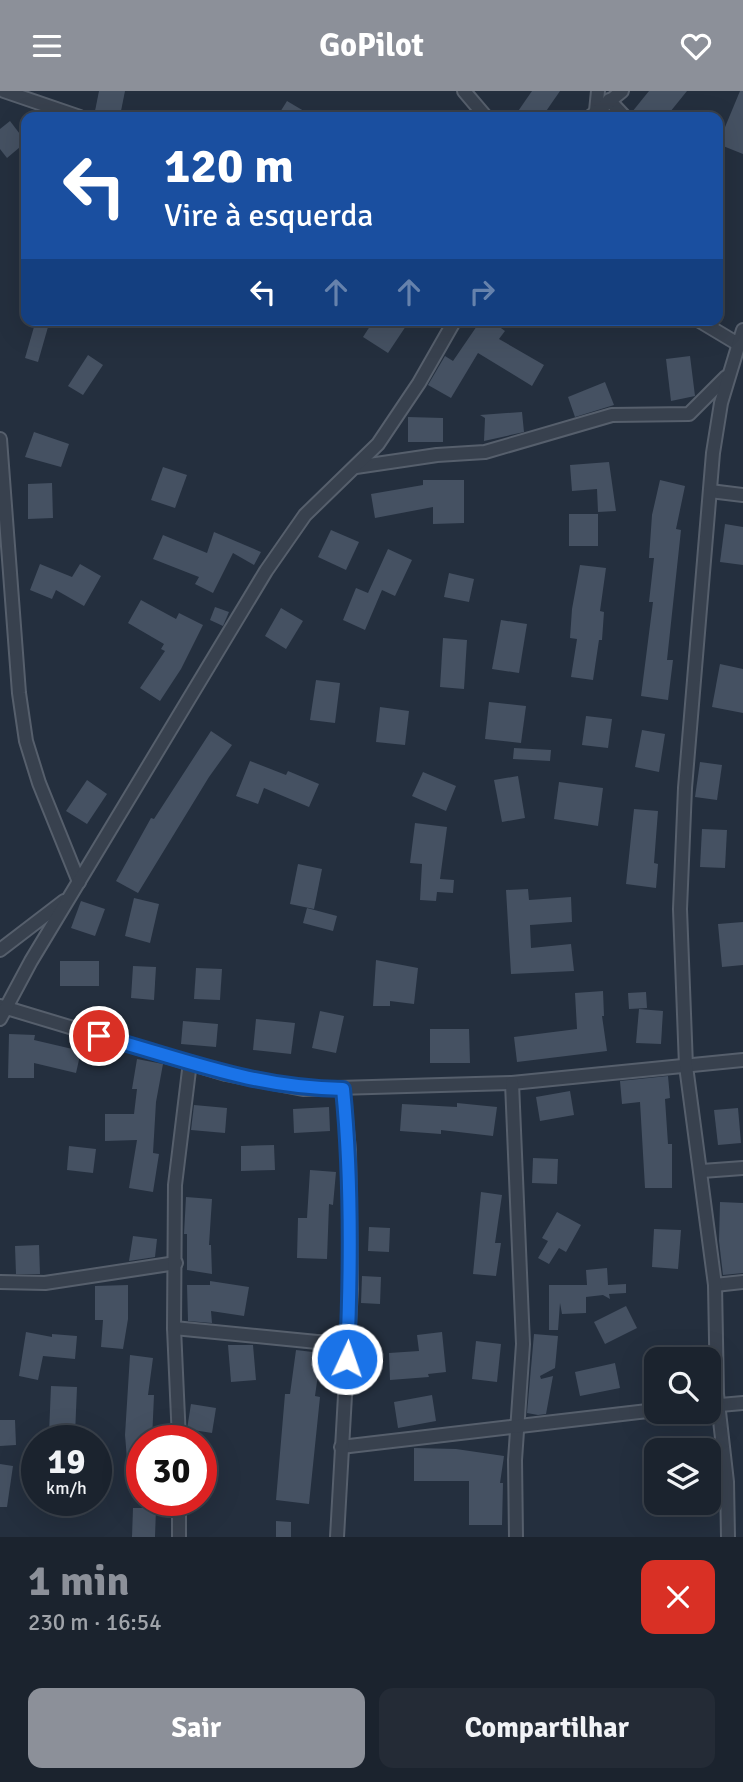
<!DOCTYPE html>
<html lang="pt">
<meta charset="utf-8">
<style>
body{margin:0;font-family:Signika,sans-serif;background:#242b36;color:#f1f3f6;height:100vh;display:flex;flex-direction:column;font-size:26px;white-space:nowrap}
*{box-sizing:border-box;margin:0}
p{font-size:23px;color:#a0a4aa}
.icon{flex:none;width:38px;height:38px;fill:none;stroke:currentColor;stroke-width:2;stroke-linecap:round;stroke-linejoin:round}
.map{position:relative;height:1446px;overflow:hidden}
.sheet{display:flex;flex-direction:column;background:#1b232e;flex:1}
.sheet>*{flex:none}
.top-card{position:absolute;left:21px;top:21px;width:702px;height:214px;border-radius:14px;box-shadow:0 7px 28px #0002,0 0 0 2px #39404a;background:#1a4fa0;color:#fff;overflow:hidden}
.controls{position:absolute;left:644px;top:1256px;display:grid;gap:14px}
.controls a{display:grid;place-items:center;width:77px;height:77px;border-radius:14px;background:#1b232e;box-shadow:0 7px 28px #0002,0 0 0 2px #39404a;font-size:35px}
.speed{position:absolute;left:21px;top:1334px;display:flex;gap:14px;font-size:35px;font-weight:700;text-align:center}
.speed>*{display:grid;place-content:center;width:91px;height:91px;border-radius:50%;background:#1b232e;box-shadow:0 7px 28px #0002,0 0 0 2px #39404a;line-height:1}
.speed small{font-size:18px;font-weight:400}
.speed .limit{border:10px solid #d22;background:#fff;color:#111}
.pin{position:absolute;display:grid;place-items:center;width:60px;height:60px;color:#fff;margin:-30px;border:4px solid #fff;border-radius:50%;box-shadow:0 2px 7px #0007}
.me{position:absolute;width:77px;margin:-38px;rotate:3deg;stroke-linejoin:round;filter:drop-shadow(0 0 5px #0008)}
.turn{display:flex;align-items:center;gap:24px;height:147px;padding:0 28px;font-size:32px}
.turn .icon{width:91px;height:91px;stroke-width:2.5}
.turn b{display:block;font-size:49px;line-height:60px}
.lanes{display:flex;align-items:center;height:66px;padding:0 28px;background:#0003;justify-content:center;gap:35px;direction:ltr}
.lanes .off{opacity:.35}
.round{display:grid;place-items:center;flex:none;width:74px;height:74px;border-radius:14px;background:#242b36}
.summary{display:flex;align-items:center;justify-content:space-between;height:119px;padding:0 28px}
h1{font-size:42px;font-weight:800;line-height:52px;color:#8c9099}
.primary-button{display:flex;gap:14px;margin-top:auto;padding:14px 28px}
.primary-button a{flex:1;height:80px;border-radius:14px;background:#8c9099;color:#fff;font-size:28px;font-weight:800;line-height:80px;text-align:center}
.primary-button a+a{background:#242b36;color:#f1f3f6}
header{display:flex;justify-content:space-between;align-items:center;height:91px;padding:0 28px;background:#8c9099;color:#fff;font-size:32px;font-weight:800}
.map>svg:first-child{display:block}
.building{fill:#455162}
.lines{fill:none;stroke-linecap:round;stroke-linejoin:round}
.street-casing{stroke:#565f6c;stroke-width:16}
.street{stroke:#38414e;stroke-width:12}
.route-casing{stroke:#114b97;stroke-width:18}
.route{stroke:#1a73e8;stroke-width:12}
</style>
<header><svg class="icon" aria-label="menu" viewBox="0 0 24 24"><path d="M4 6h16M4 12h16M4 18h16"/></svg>GoPilot<svg class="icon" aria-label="heart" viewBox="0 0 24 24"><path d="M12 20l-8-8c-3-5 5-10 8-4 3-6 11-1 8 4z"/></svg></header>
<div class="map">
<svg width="743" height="1446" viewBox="0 0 743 1446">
<rect width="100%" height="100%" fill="#242f3e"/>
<!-- building -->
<g class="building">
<path d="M99,0H125L120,25L95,20Z"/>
<path d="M532,0H560L542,26H514Z"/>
<path d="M649,0H687L666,26H634L632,21Z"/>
<path d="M740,0H743V63L718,53Z"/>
<path d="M287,10L314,26H277Z"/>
<path d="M10,30L26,51L7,67L0,58V38Z"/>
<path d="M36,229H50L38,271L25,267Z"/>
<path d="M374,229H410L388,262L363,246Z"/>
<path d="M481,229H490L505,240L499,248L544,274L532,295L478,262L451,307L428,294L445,265L453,270Z"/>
<path d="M88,264L103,274L83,304L68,295Z"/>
<path d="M690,265L695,305L671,310L666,268Z"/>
<path d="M605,291L614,314L575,326L568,306Z"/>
<path d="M522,321L524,341L484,350L485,327L480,324Z"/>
<path d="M408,326L443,327V351H408Z"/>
<path d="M34,341L69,353L61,376L25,366Z"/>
<path d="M609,371L616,420L598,421L597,398L572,400L570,374Z"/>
<path d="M163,376L187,384L175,417L151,409Z"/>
<path d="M423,389H464V432L433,433V416L375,427L371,403L423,394Z"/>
<path d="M660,389L685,395L676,438L681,439L667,569H673L668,609L641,605L653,511H649L654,467H649L652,424Z"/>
<path d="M52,392L53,427L28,428V393Z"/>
<rect x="569" y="423" width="29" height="32"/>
<path d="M725,433L743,436V474L720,471Z"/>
<path d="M331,439L359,451L346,479L318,466Z"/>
<path d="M214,441L261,461L254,474L233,462L213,502L195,493L199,486L153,468L163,444L207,462Z"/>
<path d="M388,458L412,469L395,505L382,499L365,539L343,529L356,497L368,502Z"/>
<path d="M40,473L72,486L80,473L101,485L84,515L56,499L52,508L30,499Z"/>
<path d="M580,474L606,477L600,520L604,521L602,549H599L593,589L571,586L577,548L570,547L572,518Z"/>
<path d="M449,482L474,488L469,511L444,506Z"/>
<path d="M141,509L176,528L179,522L203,534L181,578L160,610L140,597L165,560L161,558L164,553L128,532Z"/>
<path d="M215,516L229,521L223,535L210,529Z"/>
<path d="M281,517L303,530L286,558L265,545Z"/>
<path d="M501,529L527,533L519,582L492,578Z"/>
<path d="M443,547L467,549L464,598L440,596Z"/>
<path d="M720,573L743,578V622L712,616Z"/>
<path d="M316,589L340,592L335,632L310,629Z"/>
<path d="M489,611L526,615L521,652L485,648Z"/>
<path d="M380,616L409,620L405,654L376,651Z"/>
<path d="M586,625L612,628L608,657L582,654Z"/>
<path d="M642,639L665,643L659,681L635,676Z"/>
<path d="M211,640L232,654L209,686L138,802L116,790L151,727L154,728Z"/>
<path d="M514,657L551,659L550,670L513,668Z"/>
<path d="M250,670L286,684L288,680L319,693L309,716L264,697L258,713L236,705Z"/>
<path d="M700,671L722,674L717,709L695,706Z"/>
<path d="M423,681L456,695L446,720L412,705Z"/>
<path d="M518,685L525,727L502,731L494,689Z"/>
<path d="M87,689L107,703L87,733L66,720Z"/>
<path d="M559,691L603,697L598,735L554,728Z"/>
<path d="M634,718L658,720L654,772L658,773L656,797L626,793Z"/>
<path d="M415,732L447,736L440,788L454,789L453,802L437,801L436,810L420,809L422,773L410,772Z"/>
<path d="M702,738L727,739L725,777L700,776Z"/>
<path d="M298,773L322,778L314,818L290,813Z"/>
<path d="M528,798L529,809L571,806L572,831L530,834L531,857L571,853L574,880L511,883L506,799Z"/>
<path d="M134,807L159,813L150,852L125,845Z"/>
<path d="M81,810L105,818L95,845L71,837Z"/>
<path d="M307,817L337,825L333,840L303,832Z"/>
<path d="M743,831V874L722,876L718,833Z"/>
<path d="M376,869L418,877L414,913L390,910V915H373Z"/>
<rect x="60" y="870" width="39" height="25"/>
<path d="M133,875L156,876L154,909L131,907Z"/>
<path d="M196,877L222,878L220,909L194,908Z"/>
<path d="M603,900L604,925H602L607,960L517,971L514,946L577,938L575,902Z"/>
<path d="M646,901L647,917L629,918L628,902Z"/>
<path d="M639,918L663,920L661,953L636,952Z"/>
<path d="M320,920L344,925L336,962L312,957Z"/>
<path d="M256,928L295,932L291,963L253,959Z"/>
<path d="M183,930L218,933L216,956L181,953Z"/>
<path d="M430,938H469L470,972H430Z"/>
<path d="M9,943L35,944L34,949L81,960L76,982L34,972V987H8Z"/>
<path d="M137,968L163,973L156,1011L153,1062L159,1063L153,1101L129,1097L137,1049L105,1050V1023H134L137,998H132Z"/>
<path d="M668,985L670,1007L665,1008L668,1053H672V1097H645L640,1011L622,1013L620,990Z"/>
<path d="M570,1000L574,1024L540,1030L536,1006Z"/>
<path d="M457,1012L497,1016L493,1045L441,1039V1043L400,1040L402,1013L457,1016Z"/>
<path d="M194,1014L227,1017L225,1042L191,1039Z"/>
<path d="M329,1016L330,1040L294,1042L293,1018Z"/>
<path d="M738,1017L741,1052L718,1054L714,1019Z"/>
<path d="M274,1054L275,1079L241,1080V1055Z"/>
<path d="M69,1055L96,1058L93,1082L67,1079Z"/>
<path d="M533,1067L558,1068L557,1093L532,1092Z"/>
<path d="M310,1079L336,1081L333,1114L329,1113L327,1168L297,1167L298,1127H307Z"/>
<path d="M481,1101L502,1104L495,1152H501L496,1185L473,1183Z"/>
<path d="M186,1106L212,1108L209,1154H211L212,1183L187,1179V1143H184Z"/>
<path d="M720,1111L743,1112V1182L723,1184L719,1150Z"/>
<path d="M557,1121L581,1134L566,1161L559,1157L549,1173L538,1167L548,1150L542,1147Z"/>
<path d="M369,1136L390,1137L389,1161L368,1160Z"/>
<path d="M654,1138L681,1139L678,1178L652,1176Z"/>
<path d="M133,1145L157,1148L155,1166L129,1170Z"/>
<path d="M39,1154L40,1183H16L15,1155Z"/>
<path d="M607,1177L608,1194L626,1193V1202L609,1203L610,1208L603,1204L586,1206V1222L562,1223L560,1212L558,1239H549V1194H587L586,1179Z"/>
<path d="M362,1185L381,1186L380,1213L361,1212Z"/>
<path d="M210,1190L249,1196L244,1225L211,1220L212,1232L188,1230L187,1194H210Z"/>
<path d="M128,1194V1228L123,1258L101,1256L103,1229H95V1195Z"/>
<path d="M626,1215L637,1237L605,1253L594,1231Z"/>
<path d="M26,1241L52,1246V1243L77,1245L75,1268L43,1265L38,1289L19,1285Z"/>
<path d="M442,1241L446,1281L428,1283L429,1286L390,1289L389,1262L419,1260L417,1244Z"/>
<path d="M534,1243L558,1245L555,1277L540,1285L541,1288L553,1285L546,1323L538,1324L527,1322Z"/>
<path d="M476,1250L501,1253L497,1291L472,1288Z"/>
<path d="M228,1254H253L256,1289L231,1291Z"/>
<path d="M296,1259L321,1262L315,1305L320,1306L309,1413L276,1409L285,1303H290Z"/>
<path d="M130,1264L153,1267L148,1304H154L152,1349H142V1379L128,1380L125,1344Z"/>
<path d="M615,1272L620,1297L580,1305L575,1281Z"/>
<path d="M51,1295L77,1296L75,1344L49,1343Z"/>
<path d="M432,1304L436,1330L398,1337L394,1311Z"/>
<path d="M191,1313L216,1317L212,1342L187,1338Z"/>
<path d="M0,1329H15L16,1354L0,1355Z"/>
<path d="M414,1357L456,1358L504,1365L500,1392H503L502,1434H469V1390H414Z"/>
<path d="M0,1373L13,1375L7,1416H0Z"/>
<path d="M133,1417H156L155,1446H132Z"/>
<path d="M276,1430L291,1431V1446H276Z"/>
</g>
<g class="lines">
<!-- street casing -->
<g class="street-casing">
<g id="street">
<path d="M4,0L80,26"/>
<path d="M464,0L486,26"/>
<path d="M609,9L625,26"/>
<path d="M596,20L598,0"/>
<path d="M590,26L622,0"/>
<path d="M698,229L738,253"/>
<path d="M0,348L19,602L26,650L39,692L79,791"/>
<path d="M356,376L437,364L485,361L612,324L689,323L726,286"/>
<path d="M710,400L743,404"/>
<path d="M0,859L64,810"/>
<path d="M0,915L226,983L303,998L512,992L743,969"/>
<path d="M0,928L31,870L266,480L305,424L378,353L419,292L455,229"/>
<path d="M512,992L523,1253L515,1369L516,1446"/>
<path d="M702,1080L743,1077"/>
<path d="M0,1191L45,1192L176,1172"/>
<path d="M715,1194L743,1191"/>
<path d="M174,1237L317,1251H348"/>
<path d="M709,1315L743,1312"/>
<path d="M179,1349L174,1237L175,1094L190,971"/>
<path d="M341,1356L656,1319"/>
<path d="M179,1446V1409"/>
<path d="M337,1446L351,1198L349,1059L343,998"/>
<path d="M728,1446L727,1391L717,1303L715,1194L686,975L680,818L685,697L713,362L721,312L743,239"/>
</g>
</g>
<!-- street -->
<use href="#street" class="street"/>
</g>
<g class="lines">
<!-- route casing -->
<g class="route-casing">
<path id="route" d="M99,945C184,968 253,997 343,998C352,1088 351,1178 347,1268"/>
</g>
<!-- route -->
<use href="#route" class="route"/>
</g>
</svg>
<div class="controls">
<a><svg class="icon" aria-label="search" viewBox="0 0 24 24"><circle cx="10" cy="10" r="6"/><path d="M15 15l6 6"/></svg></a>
<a><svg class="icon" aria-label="layers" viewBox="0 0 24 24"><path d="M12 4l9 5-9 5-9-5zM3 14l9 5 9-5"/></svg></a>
</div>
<div class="speed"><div>19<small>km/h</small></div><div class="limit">30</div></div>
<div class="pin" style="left:99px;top:945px;background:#d93025"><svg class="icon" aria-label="arrive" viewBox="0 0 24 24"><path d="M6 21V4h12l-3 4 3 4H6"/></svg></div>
<svg class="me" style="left:347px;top:1268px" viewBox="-20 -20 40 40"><circle r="17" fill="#1a73e8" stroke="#fff" stroke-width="3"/><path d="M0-11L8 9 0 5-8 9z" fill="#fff"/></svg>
<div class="top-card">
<div class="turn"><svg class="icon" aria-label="left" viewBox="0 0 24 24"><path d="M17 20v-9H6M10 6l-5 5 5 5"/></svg><div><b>120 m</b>Vire à esquerda</div></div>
<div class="lanes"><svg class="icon" aria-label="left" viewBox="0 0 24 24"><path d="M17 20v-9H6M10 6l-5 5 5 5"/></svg><svg class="icon off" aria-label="ahead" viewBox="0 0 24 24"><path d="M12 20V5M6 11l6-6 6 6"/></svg><svg class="icon off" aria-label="ahead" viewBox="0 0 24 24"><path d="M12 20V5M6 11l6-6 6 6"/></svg><svg class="icon off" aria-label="right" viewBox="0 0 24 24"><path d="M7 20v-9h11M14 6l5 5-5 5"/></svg></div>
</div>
</div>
<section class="sheet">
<div class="summary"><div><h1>1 min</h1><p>230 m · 16:54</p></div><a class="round" style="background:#d93025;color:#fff"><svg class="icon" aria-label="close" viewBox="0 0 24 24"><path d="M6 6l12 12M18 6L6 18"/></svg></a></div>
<div class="primary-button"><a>Sair</a><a>Compartilhar</a></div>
</section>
